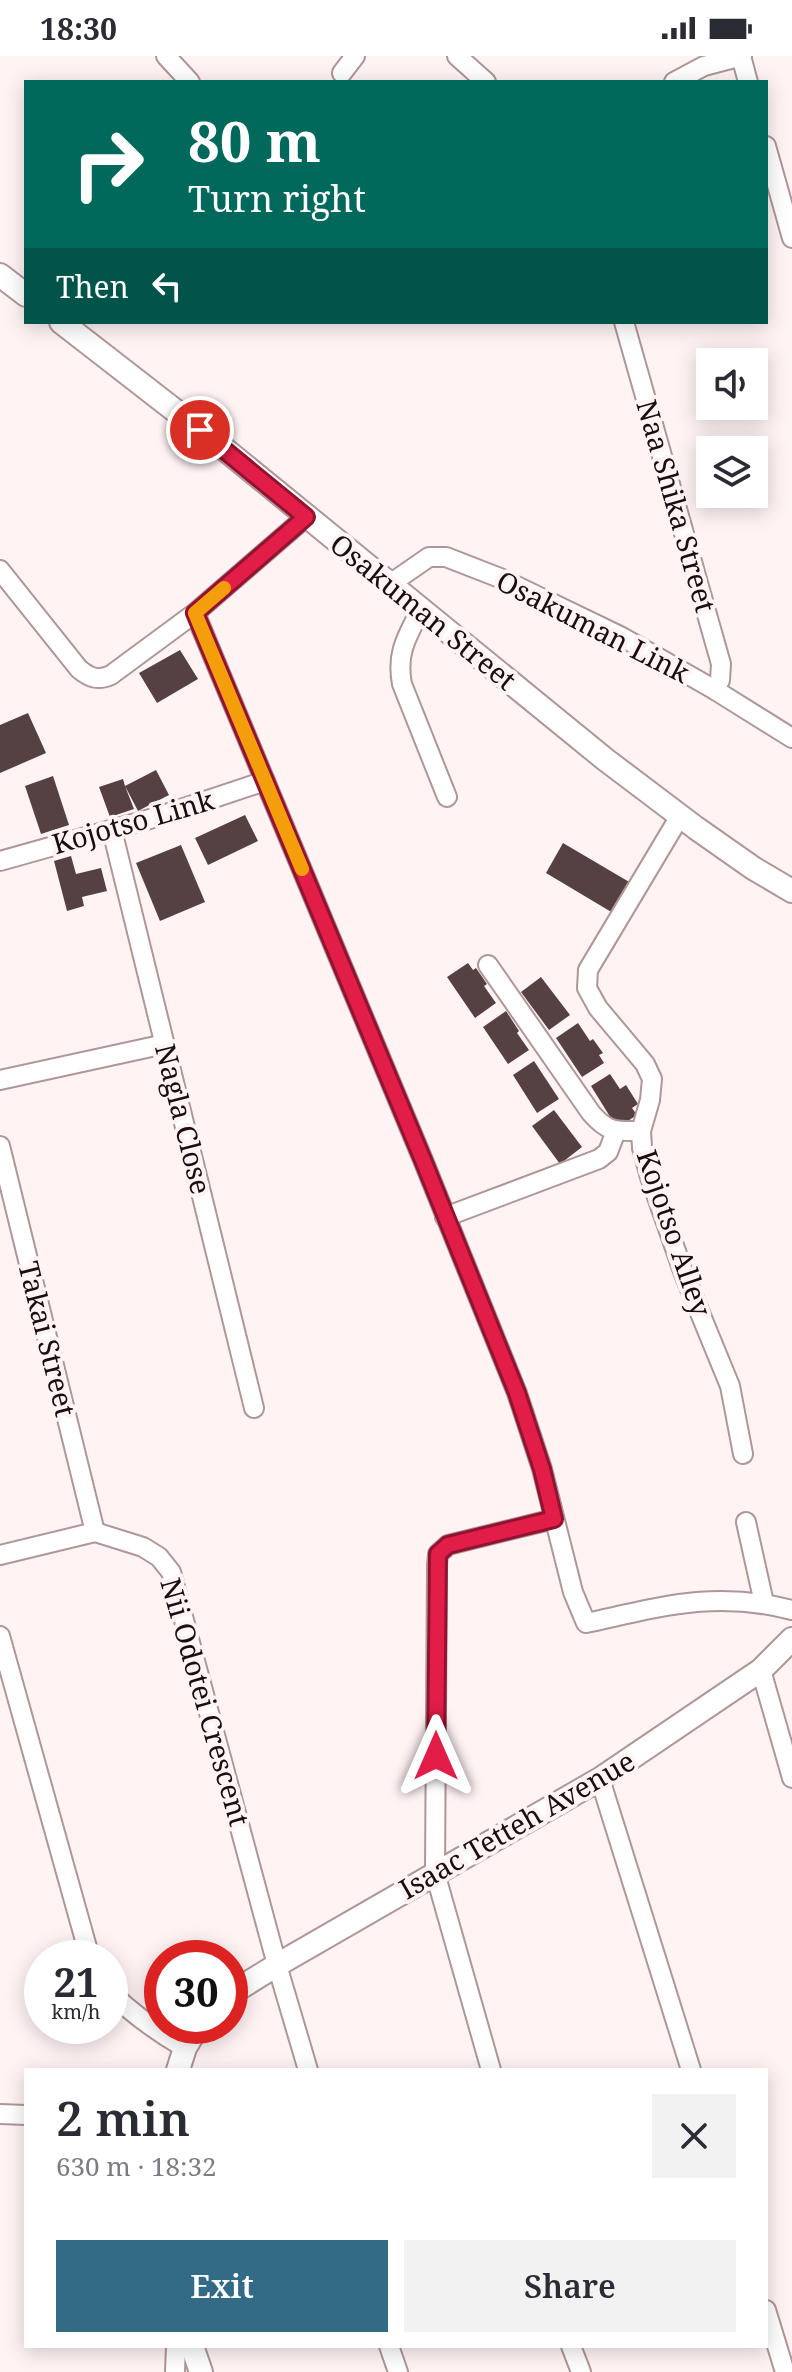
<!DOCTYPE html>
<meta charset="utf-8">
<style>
body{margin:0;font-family:"Noto Serif",serif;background:#f2f2f3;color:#2b2b33;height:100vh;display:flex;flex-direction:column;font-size:30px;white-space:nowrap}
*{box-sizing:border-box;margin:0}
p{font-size:26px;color:#7c7c81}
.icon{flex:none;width:44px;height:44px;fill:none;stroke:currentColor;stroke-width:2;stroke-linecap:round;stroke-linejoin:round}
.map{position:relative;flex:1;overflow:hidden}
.sheet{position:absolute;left:24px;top:2012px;width:744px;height:280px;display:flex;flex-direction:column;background:#fff;border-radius:0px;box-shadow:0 4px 20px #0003}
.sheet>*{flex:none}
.hud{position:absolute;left:24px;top:24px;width:744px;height:244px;border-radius:0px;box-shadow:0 4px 20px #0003;background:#00695c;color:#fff;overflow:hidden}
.buttons{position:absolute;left:696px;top:292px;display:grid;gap:16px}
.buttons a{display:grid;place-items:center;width:72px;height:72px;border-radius:0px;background:#fff;box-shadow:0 4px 20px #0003;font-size:40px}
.speed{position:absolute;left:24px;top:1884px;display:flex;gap:16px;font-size:40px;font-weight:700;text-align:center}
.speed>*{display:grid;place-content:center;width:104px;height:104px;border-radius:50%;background:#fff;box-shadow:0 4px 20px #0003;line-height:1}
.speed small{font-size:20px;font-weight:400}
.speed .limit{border:12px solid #d22;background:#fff;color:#111}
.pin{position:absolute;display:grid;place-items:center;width:68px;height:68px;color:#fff;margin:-34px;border:4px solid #fff;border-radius:50%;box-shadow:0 2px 8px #0007}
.me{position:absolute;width:88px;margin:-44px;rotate:0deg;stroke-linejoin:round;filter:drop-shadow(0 0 6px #0008)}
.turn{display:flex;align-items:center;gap:28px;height:168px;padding:0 32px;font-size:36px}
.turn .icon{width:104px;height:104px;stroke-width:2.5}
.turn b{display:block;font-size:56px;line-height:68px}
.then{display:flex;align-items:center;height:76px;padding:0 32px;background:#0003;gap:16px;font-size:30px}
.round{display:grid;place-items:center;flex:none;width:84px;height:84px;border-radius:0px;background:#f2f2f3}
.head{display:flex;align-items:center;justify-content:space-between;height:136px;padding:0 32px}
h1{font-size:48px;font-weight:600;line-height:60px}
.primary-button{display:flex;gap:16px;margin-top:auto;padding:16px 32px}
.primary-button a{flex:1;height:92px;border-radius:0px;background:#336a85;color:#fff;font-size:32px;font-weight:600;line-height:92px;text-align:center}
.primary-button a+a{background:#f2f2f3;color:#2b2b33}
.status{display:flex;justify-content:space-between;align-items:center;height:56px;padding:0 40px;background:#fff;direction:ltr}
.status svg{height:22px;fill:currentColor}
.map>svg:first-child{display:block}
.building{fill:#564142}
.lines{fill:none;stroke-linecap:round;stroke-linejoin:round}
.minor-casing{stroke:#af9698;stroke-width:22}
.tertiary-casing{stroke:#af9698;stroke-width:26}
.minor{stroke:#fff;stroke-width:18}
.tertiary{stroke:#fff;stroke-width:22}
.route-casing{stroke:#92132f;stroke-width:20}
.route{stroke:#e11d48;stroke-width:14}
.slow{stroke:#f59e0b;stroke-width:14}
.labels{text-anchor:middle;stroke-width:8;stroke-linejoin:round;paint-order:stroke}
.street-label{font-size:28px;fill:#170e0f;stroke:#fff3f4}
</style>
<div class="status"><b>18:30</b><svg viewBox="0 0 49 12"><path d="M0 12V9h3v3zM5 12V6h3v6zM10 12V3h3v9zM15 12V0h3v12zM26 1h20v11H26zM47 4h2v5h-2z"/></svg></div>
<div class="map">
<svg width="792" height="2316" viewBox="0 0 792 2316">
<rect width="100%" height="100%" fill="#fff3f4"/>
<!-- building -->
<g class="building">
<path d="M180,594L198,623L157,647L139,617Z"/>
<path d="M28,657L46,697L0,717V669Z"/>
<path d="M156,714L169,739L138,755L125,730L134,753L110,761L99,731L123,723L125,730Z"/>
<path d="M53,720L69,769L41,778L25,730Z"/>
<path d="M245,759L258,785L208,809L195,782Z"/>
<path d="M563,787L631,827L613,857L546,817Z"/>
<path d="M181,789L205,846L160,865L136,807Z"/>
<path d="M71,800L76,818L101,812L107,835L82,841L84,850L67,855L54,805Z"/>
<path d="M468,907L473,914L476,912L487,928L484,930L496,947L475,962L447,921Z"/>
<path d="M541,921L570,959L549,974L521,936Z"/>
<path d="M506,955L519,975L517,977L529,994L508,1008L483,971Z"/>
<path d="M578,967L590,985L593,983L603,997L599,999L604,1007L582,1021L556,982Z"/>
<path d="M534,1005L559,1043L537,1057L513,1019Z"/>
<path d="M610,1018L620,1033L626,1029L638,1048L632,1052L637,1059L617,1072L591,1030Z"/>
<path d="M554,1054L582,1091L560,1108L532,1070Z"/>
</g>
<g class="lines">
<!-- minor casing -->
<g class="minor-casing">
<g id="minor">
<path d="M166,0L190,26"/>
<path d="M457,0L486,26"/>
<path d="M741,0L748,26"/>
<path d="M342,17L355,0"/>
<path d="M674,26L704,10L742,0"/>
<path d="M766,90L792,182"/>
<path d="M624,266L721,608L720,624L715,634"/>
<path d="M0,514L79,613C90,622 98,625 111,619L195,557L306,461"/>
<path d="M390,528L429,501H446L500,522L622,581L715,634L792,682"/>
<path d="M421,553C407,581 396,596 402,628L447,741"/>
<path d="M195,557L423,1104L517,1337L542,1413L573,1536L586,1567C661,1551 714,1534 792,1554"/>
<path d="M680,760L588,914L587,932L598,952L645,1008L652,1023L650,1044L641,1075L642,1092L650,1121L684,1218L730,1330L743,1398"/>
<path d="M112,774L254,1352"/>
<path d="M0,805L157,761L265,725"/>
<path d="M488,909L591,1057C608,1077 616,1075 641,1075"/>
<path d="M0,1024L165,988"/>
<path d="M0,1090L95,1476"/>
<path d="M445,1161L599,1103L608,1096L616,1075"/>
<path d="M746,1466L764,1547"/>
<path d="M0,1499L95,1476L143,1491L159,1501L171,1516L277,1909L308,2014"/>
<path d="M0,1580L90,1902"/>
<path d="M761,1614L792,1722"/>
<path d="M600,1723L691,2014"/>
<path d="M110,1936C133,1958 157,1976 185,1992"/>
<path d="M491,2014L435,1817L437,1509L438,1498L448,1489L554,1463"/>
<path d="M0,2058L26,2059"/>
<path d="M766,2254L785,2316"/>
<path d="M389,2290L398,2316"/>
<path d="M571,2290L581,2316"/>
<path d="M175,2316L176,2290"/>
</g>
</g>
<!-- tertiary casing -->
<g class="tertiary-casing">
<g id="tertiary">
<path d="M0,219L26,239"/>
<path d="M61,266L222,391L606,704L696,772L753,812L792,835"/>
<path d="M230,1938L277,1909L600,1723L761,1614L792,1583"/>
<path d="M178,2014L185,1992L198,1970"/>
<path d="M192,2290L201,2316"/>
</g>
</g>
<!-- minor -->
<use href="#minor" class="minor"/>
<!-- tertiary -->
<use href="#tertiary" class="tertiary"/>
</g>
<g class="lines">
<!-- route casing -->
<g class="route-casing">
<path id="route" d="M200,374L306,461L195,557L423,1104L517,1337L542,1413L554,1463L448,1489L438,1498L436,1700"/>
</g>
<!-- route -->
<use href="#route" class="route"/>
<!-- slow -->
<path class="slow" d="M224,532L195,557L302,813"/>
</g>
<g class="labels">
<!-- street labels -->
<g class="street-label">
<text transform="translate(676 450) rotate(74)" y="10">Naa Shika Street</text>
<text transform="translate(423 556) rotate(39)" y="10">Osakuman Street</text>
<text transform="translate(593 571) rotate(27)" y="10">Osakuman Link</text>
<text transform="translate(133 766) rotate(-16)" y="10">Kojotso Link</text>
<text transform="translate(183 1063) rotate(76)" y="10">Nagla Close</text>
<text transform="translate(674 1177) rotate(71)" y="10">Kojotso Alley</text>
<text transform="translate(47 1283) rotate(76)" y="10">Takai Street</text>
<text transform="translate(205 1646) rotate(74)" y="10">Nii Odotei Crescent</text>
<text transform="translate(517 1769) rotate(-30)" y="10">Isaac Tetteh Avenue</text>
</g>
</g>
</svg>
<div class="buttons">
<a><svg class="icon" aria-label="sound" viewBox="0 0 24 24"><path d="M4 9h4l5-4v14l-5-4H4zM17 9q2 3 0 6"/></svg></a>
<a><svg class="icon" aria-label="layers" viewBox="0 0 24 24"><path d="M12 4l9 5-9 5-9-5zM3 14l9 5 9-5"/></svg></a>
</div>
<div class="speed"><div>21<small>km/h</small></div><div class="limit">30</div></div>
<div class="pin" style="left:200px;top:374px;background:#d93025"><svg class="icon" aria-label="arrive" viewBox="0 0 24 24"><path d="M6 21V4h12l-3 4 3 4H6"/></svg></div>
<svg class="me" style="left:436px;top:1700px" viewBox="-20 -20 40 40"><path d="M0-17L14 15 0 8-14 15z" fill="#e11d48" stroke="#fff" stroke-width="4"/></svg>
<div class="hud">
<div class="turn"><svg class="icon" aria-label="right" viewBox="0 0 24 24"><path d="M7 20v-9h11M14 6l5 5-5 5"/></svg><div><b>80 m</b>Turn right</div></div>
<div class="then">Then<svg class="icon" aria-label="left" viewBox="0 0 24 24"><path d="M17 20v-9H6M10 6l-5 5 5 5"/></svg></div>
</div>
<section class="sheet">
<div class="head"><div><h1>2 min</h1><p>630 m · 18:32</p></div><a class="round"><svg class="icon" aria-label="close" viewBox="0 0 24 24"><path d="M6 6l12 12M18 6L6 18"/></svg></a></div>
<div class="primary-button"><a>Exit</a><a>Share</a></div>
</section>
</div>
